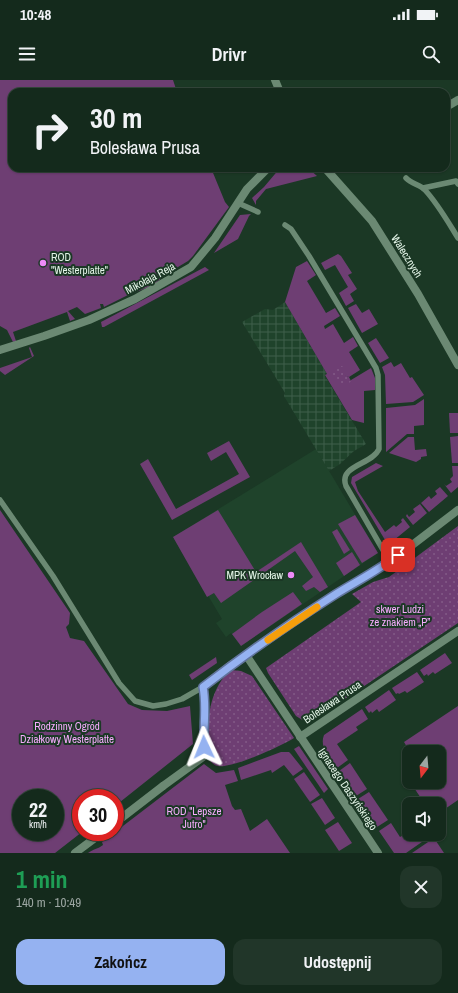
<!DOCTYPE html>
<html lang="pl">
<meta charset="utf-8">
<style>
body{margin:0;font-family:"Archivo Narrow",sans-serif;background:#213629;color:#f1f3f6;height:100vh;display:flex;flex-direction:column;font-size:15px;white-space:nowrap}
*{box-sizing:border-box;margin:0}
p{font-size:13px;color:#9da7a3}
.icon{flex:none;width:22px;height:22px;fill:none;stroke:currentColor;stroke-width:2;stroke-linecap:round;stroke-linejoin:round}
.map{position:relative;height:773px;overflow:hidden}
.drawer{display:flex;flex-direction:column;background:#142a1c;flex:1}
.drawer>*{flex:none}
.banner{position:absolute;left:8px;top:8px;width:442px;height:84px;border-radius:12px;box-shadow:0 1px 3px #0004,0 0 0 1px #33463b;background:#142a1c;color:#f1f3f6;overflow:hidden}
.needle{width:26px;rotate:196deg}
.buttons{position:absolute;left:402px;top:665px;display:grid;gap:8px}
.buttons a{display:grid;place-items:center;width:44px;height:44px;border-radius:8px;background:#142a1c;box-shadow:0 1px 3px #0004,0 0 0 1px #33463b;font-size:20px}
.speed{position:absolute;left:12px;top:709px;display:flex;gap:8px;font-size:20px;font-weight:700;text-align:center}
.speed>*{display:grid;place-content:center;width:52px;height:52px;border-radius:50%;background:#142a1c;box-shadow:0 1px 3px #0004,0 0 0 1px #33463b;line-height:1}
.speed small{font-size:10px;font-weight:400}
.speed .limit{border:6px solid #d22;background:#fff;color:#111}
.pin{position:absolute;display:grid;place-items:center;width:34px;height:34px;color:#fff;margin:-17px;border-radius:8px;box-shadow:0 2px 6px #0006}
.me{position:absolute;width:44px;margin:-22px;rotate:358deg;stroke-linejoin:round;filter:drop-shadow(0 0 3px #0008)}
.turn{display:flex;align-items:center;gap:14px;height:84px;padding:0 16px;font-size:18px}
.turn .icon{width:52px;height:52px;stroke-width:2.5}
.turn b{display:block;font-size:28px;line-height:34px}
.round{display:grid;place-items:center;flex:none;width:42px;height:42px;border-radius:12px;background:#213629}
.overview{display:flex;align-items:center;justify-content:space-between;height:68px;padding:0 16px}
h1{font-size:24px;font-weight:700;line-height:30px;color:#1e9e55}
.primary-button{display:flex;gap:8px;margin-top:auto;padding:8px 16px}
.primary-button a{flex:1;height:46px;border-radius:12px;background:#95b2f1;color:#111;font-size:16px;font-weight:700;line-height:46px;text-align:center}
.primary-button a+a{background:#213629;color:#f1f3f6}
.status{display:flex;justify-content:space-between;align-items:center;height:28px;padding:0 20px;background:#142a1c;direction:ltr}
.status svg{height:11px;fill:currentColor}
header{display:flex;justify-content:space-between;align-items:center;height:52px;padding:0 16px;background:#142a1c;font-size:18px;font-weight:700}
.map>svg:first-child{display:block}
.built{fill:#1f432b}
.industrial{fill:url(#industrial-grid)}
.green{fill:#6e3e73;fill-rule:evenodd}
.park{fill:url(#park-dots)}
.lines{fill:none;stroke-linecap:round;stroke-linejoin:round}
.service{stroke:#6b8973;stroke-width:5.5}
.pedestrian{stroke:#6b8973;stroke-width:8}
.minor{stroke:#6b8973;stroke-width:8}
.route-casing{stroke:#61749d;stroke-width:10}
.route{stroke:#95b2f1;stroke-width:7}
.slow{stroke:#f59e0b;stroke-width:7}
.poi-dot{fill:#ee8bf8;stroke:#1b3825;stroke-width:1.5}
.labels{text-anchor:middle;stroke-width:4;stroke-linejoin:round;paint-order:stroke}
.street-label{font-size:11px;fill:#e3f4e7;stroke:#1b3825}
.poi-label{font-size:11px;fill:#e3f4e7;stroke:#1b3825;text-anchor:start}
.park-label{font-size:11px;fill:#f7acfe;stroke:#1b3825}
</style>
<div class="status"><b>10:48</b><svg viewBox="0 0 49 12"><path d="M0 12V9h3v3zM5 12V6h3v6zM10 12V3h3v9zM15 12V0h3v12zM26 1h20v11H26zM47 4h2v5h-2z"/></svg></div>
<header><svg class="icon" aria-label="menu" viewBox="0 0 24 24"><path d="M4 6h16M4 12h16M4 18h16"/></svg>Drivr<svg class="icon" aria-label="search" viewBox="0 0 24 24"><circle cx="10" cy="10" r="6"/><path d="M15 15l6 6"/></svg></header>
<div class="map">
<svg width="458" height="773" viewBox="0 0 458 773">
<defs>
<pattern id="industrial-grid" width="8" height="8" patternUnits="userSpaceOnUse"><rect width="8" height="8" fill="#1f432b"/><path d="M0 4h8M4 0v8" fill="none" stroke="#3f5f4a"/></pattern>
<pattern id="park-dots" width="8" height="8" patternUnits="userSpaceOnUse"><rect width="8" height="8" fill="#6e3e73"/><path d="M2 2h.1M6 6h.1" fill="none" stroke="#835a87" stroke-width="1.8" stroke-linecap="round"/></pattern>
</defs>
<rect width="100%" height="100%" fill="#1b3825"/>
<!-- built -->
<path class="built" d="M316,369L378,473L241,566L231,553L226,557L216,543L222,539L173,457Z"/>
<!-- industrial -->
<path class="industrial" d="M285,222L327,294L325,296L366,364L354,371L340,384L329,391L284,316L285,313L242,242L265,229L273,230Z"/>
<!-- green -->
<g class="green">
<path d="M0,0H173L177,12H12V88H211L225,122L229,127L193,176L188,181L168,193L152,206L148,202L147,203L149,207L128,215L104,227L103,224H100L101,228L85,234L77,227L68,231L75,239L70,241L67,232L13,252L16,261L13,262L7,250L0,246Z"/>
<path d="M280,88H308L317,96L266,109L256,121V125L252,118L264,107Z"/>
<path d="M251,134L249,136L238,159L214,173L240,135Z"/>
<path d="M338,174L341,176L352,193L348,195L357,209L350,214L354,221L346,226L339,213L348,207L335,185L325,190L321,183Z"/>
<path d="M307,181L316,195L307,201L326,233L335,228L340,236L324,246L325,249L333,244L344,263L353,257L358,266L349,272L360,290L349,297L343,295V291L335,289L351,301V300L371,288L375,298V310L364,311V343L352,340L325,295L327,294L285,222L296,187Z"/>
<path d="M205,187L209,190L104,247H102L101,242Z"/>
<path d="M356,224L362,233L369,229L378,244L362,253L348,228Z"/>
<path d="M376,258L389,278L380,283L368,263Z"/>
<path d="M30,267L34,276L5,295L0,291V288L32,277L29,268Z"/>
<path d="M391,282L394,287L401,283L410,298L412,297L424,315L413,322L386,324L385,295L382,287Z"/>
<path d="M424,319V345L414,346V354H407L386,372V328L415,325Z"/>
<path d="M449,333H458V353H450Z"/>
<path d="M458,356V383H452L450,357Z"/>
<path d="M408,357H414L415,370L426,369L427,376L421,377V379L416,382L389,373Z"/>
<path d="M229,361L250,397L172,440L140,384L148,379L176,429L239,394L226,372L211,381L207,373Z"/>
<path d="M376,383L383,386L355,402L358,411L385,452L394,445L396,447L402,442L401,440L403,438L410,447L388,465L351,403L352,397Z"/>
<path d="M452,386H458V407L451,413L444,404L446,406L452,402L450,399L453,396Z"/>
<path d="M440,407L448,416L429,432L421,423L429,416L431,419L437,414L435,411Z"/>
<path d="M420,424L427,433L413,445L406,436L407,434L409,437L415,432L413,429Z"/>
<path d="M0,430L70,533L69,544L66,547L70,558L84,561L128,624L142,630L167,631L190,626L193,664L115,726V718H81V752H82L55,773H0ZM21,718H55V752H21Z"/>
<path d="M218,430L256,492L301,462L328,507L320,512L314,507L306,511L302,506L313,497L295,471L221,523L214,513L207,517L173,457Z"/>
<path d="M355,435L378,473L362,483L338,444Z"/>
<path d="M337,449L350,470L344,474L332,452Z"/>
<path d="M352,472L360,485L344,496L336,483Z"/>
<path d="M293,512L302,524L241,566L232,554L262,532Z"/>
<path d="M445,573L452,583L435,594L433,592L428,596L427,594L424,596L420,590Z"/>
<path d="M216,577L217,583L192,600L189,595Z"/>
<path d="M417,592L424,602L407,613L405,611L399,614L398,613L396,614L392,608Z"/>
<path d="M389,610L396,620L379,632L377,629L372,633L371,631L369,633L365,627Z"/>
<path d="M458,626V720L439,733V724H425L410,702H439V672H410L404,662Z"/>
<path d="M362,629L368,639L356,647L358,650L337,664L348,680L337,688C330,678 319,667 324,655Z"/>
<path d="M299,666L328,709L324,713L294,669Z"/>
<path d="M281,672H289L291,674L303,689L293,696L284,685L272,693L271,690L241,700L238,688Z"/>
<path d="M350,683L367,709L356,716L339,691Z"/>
<path d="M204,684L216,693L234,690L238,701L225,705L232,726L235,730L241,729L250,751L267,739L290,773H88C93,769 98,769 103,765L102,762Z"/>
<path d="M304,692L320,715L310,722L294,699Z"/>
<path d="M369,712L388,740L377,747L358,719Z"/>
<path d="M322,718L335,738L325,745L311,724Z"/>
<path d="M338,742L352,763L339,771L325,750Z"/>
<path d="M391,743L400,757L409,751V754H432V755L406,773H394L379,751Z"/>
<path d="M434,758L444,773H412Z"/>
</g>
<!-- park -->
<g class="park">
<path d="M339,286H342L344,288L343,294L349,297L351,301L348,304H342L332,298C332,293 334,289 339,286Z"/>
<path d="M458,446V543L315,639L304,641L296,636L268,593L266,588L361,522L352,514L373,502L389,497Z"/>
<path d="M231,590L241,591L252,596L294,658C282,666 230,689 218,686C213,685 211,682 208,678C207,649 206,611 231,590Z"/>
</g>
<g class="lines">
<!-- service -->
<g class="service">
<path d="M406,98C412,104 420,105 425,110C438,124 448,142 458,158"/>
<path d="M423,108L456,101L458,104"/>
<path d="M238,123L258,132"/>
<path d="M285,145L291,149L309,176L376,288L378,295L379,369C372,385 338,385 346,406L390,482"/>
<path d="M0,420L53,496L119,603L135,621L153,626L166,624L182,619L203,607"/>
</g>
<!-- pedestrian -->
<g class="pedestrian">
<path d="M115,743L163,706"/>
<path d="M75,773L103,752"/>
</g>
<!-- minor -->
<g class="minor">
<path d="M275,0L280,12"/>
<path d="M446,27L458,20"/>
<path d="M325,88L372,141L418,214L458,285"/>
<path d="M0,270L44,256L89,240L135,219L191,187L215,158L247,109L268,88"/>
<path d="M246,575L378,773"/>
<path d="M300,657L458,551"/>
<path d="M163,706L203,677C204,666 203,656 204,645C205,629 206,623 203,607L231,585L333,516L390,482L458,430"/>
</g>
</g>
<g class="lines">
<!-- route casing -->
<g class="route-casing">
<path id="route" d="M204,667C203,646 207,627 203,607C246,574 290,543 336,514C357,501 379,490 398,475"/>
</g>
<!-- route -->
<use href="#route" class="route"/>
<!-- slow -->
<path class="slow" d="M268,560L317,527"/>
</g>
<!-- markers -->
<g class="poi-dot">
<circle cx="43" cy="183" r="4"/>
<circle cx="291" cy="495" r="4"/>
</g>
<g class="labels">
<!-- street labels -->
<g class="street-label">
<text transform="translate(407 176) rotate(58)" y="4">Walecznych</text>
<text transform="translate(150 198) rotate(-28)" y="4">Mikołaja Reja</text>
<text transform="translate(332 622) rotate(-34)" y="4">Bolesława Prusa</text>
<text transform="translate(348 709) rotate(56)" y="4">Ignacego Daszyńskiego</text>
</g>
<!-- poi labels -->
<g class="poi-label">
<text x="51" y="181">ROD<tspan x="51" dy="13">"Westerplatte"</tspan></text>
<text x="283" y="499" text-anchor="end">MPK Wrocław</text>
</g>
<!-- park labels -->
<g class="park-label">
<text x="400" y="533">skwer Ludzi<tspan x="400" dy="13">ze znakiem „P”</tspan></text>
<text x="67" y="650">Rodzinny Ogród<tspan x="67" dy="13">Działkowy Westerplatte</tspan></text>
<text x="194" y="735">ROD "Lepsze<tspan x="194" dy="13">Jutro"</tspan></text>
</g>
</g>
</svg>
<div class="buttons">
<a><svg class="needle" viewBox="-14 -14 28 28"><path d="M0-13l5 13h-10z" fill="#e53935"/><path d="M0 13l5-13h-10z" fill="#9da7a3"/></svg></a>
<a><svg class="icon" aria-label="sound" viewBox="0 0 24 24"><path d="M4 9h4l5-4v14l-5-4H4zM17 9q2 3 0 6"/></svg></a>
</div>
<div class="speed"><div>22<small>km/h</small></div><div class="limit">30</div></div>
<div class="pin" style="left:398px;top:475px;background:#d93025"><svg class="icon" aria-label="arrive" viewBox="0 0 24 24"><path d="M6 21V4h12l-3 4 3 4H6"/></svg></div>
<svg class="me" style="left:204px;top:667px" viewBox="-20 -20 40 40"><path d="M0-17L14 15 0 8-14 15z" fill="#95b2f1" stroke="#fff" stroke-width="4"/></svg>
<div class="banner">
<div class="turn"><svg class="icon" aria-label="right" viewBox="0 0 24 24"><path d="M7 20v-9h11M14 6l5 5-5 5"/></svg><div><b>30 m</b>Bolesława Prusa</div></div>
</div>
</div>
<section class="drawer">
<div class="overview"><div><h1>1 min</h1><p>140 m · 10:49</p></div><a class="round"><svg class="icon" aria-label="close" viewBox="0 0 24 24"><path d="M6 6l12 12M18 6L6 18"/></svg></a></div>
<div class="primary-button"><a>Zakończ</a><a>Udostępnij</a></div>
</section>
